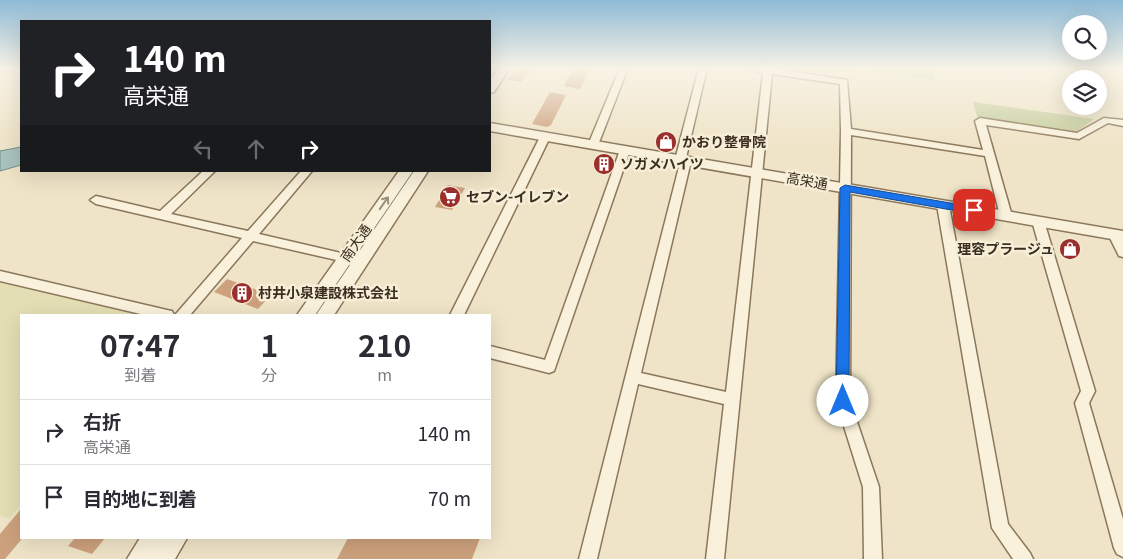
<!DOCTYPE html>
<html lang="ja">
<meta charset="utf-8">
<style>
body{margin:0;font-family:Georgia,"Noto Sans JP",serif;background:#f7f7f7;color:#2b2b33;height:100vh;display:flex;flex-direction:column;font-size:19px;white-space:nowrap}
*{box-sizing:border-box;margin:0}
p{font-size:16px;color:#7c7c81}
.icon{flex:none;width:28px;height:28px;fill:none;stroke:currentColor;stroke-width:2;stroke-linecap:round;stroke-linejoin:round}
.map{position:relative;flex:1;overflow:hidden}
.side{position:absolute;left:20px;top:314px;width:471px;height:225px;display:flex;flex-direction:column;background:#fff;border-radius:0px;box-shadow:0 5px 20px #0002}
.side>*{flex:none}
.guide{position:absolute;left:20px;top:20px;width:471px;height:152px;border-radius:0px;box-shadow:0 5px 20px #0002;background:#202124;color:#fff;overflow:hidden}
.controls{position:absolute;left:1062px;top:15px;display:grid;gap:10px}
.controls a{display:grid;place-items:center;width:45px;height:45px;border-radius:50%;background:#fff;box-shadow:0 5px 20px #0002;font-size:25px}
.pin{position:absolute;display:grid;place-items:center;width:42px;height:42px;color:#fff;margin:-21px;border-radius:10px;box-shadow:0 2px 8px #0006}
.me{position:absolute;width:55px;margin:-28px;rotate:0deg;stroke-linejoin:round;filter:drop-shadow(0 0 4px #0008)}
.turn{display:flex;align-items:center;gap:18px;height:105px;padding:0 20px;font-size:22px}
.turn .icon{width:65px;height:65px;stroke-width:2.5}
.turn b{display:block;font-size:35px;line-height:42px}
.lanes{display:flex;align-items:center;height:48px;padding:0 20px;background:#0003;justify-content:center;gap:25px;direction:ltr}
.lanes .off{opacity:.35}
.eta{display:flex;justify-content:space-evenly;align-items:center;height:85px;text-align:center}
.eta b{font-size:30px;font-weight:700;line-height:35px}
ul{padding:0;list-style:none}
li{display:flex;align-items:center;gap:15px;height:65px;padding:0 20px;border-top:1px solid #e1e1e2}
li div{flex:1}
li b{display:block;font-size:19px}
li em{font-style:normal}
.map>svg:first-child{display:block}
.farmland{fill:#e4deb4}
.green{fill:#c5cd9b}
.water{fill:#a8c2bc;stroke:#6e918a}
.building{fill:#cda17d}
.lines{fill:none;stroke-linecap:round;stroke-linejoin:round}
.minor-casing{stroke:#8b775c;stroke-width:3}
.tertiary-casing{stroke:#8b775c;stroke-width:3}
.minor{fill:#f9f1db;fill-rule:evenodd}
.tertiary{fill:#f9f1db;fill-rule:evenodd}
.oneway{stroke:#9a907e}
.route{fill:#1a73e8;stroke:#114b97}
.labels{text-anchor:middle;stroke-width:5;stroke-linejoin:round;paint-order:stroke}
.poi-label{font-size:14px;font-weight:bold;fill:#3b2e20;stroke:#f6eed7;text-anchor:start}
.street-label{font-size:14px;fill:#3b2e20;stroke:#f6eed7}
</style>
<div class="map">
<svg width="1123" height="559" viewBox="0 0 1123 559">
<rect width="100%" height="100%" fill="#efe4c7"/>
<!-- farmland -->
<path class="farmland" d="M0,280L142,315H21V504L9,518L0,516Z"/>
<!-- green -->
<g class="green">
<path d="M788,68H932L934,80L865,70L825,73Z"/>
<path d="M973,102L1094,119L1075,133L978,119Z"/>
</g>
<!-- water -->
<path class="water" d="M21,147V165L0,171V151Z"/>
<!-- building -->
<g class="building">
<path d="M516,68H529L528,70L530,71L521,82L508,80Z"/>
<path d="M573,68H590L580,89L564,86Z"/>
<path d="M550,92L566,95L551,125L547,127L532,124Z"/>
<path d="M598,157L615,160L610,171L593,168Z"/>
<path d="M448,185L465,188L452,210L435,207Z"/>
<path d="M227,279L271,295L258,309L214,292Z"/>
<path d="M21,509V540L5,559H0V534Z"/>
<path d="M75,538H105L92,554L68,546Z"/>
<path d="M348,538H480L472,559H337Z"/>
</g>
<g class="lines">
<!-- minor casing -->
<g class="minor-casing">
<g id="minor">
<path d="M620,68H628L598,145L597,147H589L588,145Z"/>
<path d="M699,68H707L686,158L691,161L641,373L726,392L763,73L744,68H768L847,80L851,129L983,150L975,121L980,118L1077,133L1104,118L1123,120V126L1108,123L1079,139L986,125L1012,216L1006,220L1000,216L985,156L851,135L850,401L879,487L882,559H864L863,487L836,401L841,131L840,84L772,74L724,559H706L724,404L638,384L597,559H579L680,163L675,160Z"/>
<path d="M545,134L550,137L464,315H450L540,137Z"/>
<path d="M625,147L630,150L554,371L549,373L490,358V346L545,360L620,150Z"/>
<path d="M203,171H215L171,214L248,231L301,171H312L259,234L354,256L360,260L358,263L354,264L253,241L190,315H175L242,238L96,204L90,200L96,196L160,211Z"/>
<path d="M943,201L949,205L1008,524L1030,553L1033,559H1013L992,528L937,205Z"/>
<path d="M1038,217L1044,221L1095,391L1089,403L1123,519V557L1117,554L1114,548L1075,403L1081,391L1032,221Z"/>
<path d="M1114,230L1118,231L1123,241V257L1119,256L1108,234Z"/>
<path d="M0,271L167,310L172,311L174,315H145L0,281Z"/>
</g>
</g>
<!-- tertiary casing -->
<g class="tertiary-casing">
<g id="tertiary">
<path d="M498,68H510L494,92L490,93V80Z"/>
<path d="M490,123L1123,231V241L490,131Z"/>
<path d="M399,171H413L315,315H297Z"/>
<path d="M414,171H428L334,315H316Z"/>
<path d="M140,538H187L175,559H127Z"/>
</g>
</g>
<!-- minor -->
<use href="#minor" class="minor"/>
<!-- tertiary -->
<use href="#tertiary" class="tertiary"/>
</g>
<!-- one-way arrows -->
<defs><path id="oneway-shaft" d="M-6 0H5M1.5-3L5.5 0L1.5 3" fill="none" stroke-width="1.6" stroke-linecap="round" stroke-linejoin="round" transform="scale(1.25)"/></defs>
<use class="oneway" href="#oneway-shaft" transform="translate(384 203) rotate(-55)"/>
<!-- sky -->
<linearGradient id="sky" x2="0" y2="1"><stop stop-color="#8ebad6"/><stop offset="0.47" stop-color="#f8f3e6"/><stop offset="1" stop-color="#f8f3e6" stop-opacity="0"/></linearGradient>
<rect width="1123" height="146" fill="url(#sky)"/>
<!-- route -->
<path class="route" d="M845,185L974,207L980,210L974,214L850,192L849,401L847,405L843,407L838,405L836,401L840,188Z"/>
<!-- icons -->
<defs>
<g id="shop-disc" transform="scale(1.125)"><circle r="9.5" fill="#9a2f2c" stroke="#f6eed7"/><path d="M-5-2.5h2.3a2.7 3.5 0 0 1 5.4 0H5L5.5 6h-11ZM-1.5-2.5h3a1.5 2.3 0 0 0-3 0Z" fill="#fff"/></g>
<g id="building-disc" transform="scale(1.125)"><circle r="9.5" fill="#9a2f2c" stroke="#f6eed7"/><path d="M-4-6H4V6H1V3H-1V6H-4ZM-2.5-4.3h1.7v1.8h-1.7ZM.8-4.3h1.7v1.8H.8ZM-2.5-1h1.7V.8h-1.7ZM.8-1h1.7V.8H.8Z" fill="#fff"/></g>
<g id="supermarket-disc" transform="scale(1.125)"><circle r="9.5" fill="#9a2f2c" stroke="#f6eed7"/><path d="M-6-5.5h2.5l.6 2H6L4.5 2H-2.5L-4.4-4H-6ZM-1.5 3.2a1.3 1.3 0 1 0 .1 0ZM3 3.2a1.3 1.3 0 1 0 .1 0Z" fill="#fff"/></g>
</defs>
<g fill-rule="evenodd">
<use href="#shop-disc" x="666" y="142"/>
<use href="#building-disc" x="604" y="164"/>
<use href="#supermarket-disc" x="450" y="197"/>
<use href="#shop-disc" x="1070" y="249"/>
<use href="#building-disc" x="242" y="293"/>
</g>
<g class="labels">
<!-- poi labels -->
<g class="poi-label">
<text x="682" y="147">かおり整骨院</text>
<text x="620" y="169">ソガメハイツ</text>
<text x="466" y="202">セブン-イレブン</text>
<text x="1054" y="254" text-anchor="end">理容プラージュ</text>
<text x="258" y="298">村井小泉建設株式会社</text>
</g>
<!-- street labels -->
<g class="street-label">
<text transform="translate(807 181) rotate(10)" y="5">高栄通</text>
<text transform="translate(356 243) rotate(-55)" y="5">南大通</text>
</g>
</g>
</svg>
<div class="controls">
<a><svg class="icon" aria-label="search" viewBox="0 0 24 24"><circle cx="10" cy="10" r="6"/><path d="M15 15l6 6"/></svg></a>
<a><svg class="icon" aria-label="layers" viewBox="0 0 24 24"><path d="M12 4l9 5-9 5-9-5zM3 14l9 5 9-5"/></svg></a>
</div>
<div class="pin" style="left:974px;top:210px;background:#d93025"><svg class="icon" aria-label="arrive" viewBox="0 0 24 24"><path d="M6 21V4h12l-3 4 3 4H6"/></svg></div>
<svg class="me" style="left:843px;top:401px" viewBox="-20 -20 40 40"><circle r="19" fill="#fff"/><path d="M0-13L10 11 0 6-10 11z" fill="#1a73e8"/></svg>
<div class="guide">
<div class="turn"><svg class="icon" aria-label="right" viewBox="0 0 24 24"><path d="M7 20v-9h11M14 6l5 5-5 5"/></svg><div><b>140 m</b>高栄通</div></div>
<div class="lanes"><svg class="icon off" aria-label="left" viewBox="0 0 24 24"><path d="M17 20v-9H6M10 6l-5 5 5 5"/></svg><svg class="icon off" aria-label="ahead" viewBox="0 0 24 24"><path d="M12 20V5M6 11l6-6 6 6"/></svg><svg class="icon" aria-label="right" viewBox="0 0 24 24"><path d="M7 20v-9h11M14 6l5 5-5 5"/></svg></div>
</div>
<section class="side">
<div class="eta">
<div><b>07:47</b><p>到着</p></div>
<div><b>1</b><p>分</p></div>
<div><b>210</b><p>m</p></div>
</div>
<ul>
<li><svg class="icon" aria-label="right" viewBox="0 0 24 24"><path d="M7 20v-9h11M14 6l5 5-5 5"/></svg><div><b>右折</b><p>高栄通</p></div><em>140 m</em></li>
<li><svg class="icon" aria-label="arrive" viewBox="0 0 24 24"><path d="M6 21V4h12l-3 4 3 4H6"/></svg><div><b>目的地に到着</b></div><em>70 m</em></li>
</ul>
</section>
</div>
